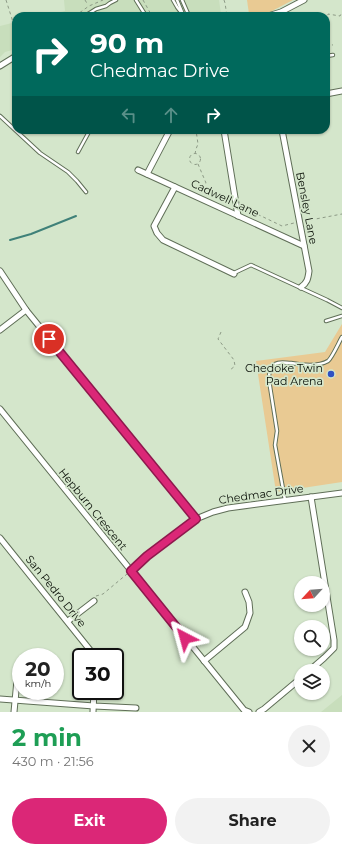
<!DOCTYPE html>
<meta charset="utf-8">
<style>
body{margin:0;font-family:Montserrat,sans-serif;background:#f2f2f2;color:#222;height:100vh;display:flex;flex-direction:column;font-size:15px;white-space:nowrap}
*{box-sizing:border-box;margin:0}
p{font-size:13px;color:#767676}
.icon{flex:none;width:22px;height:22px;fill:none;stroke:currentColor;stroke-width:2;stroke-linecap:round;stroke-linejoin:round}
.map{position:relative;height:712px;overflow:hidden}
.drawer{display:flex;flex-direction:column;background:#fff;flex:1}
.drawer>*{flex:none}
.top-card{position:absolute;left:12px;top:12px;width:318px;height:122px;border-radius:12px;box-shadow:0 1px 3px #0004;background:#00695c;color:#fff;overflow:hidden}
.needle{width:26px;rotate:244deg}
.fabs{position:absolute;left:294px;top:576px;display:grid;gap:8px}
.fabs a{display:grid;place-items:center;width:36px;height:36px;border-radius:50%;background:#fff;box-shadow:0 1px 3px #0004;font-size:20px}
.speed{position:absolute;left:12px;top:648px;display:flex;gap:8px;font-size:20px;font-weight:700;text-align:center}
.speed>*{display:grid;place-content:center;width:52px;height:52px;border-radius:50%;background:#fff;box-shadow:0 1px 3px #0004;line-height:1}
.speed small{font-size:10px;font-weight:400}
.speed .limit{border:2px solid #111;border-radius:6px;background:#fff;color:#111}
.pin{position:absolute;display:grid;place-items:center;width:34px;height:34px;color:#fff;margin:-17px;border:2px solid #fff;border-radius:50%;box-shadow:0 1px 4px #0007}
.me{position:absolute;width:44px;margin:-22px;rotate:321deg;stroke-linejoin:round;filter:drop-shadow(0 0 3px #0008)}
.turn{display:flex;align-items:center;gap:14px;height:84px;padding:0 12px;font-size:18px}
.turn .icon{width:52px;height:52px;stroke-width:2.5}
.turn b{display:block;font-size:28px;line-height:34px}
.lanes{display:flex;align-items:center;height:38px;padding:0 12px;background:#0003;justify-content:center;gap:20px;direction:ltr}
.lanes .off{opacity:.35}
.round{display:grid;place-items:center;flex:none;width:42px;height:42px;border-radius:21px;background:#f2f2f2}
.summary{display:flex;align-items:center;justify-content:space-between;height:68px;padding:0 12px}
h1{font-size:24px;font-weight:700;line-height:30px;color:#1e9e55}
.action{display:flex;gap:8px;margin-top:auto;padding:8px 12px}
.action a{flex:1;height:46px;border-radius:24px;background:#db2777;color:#fff;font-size:16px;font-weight:700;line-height:46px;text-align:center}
.action a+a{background:#f2f2f2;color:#222}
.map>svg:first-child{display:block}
.built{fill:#c8debc}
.green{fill:#e9ca93}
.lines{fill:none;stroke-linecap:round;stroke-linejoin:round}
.stream{stroke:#3f8179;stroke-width:2}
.lane-casing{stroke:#5f6e57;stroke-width:4.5}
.street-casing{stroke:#5f6e57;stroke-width:7}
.path{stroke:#8d9a86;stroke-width:1;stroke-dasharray:3 3;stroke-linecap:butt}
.lane{stroke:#fff;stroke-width:2.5}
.street{stroke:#fff;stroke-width:5}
.route-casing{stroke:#8e194d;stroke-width:10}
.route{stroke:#db2777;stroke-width:7}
.poi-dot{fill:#3051c2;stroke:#d4e6cb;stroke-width:1.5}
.labels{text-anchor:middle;stroke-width:3.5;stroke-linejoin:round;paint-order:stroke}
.street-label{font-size:11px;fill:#080e06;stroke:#d4e6cb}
.poi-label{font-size:11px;fill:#080e06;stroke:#d4e6cb;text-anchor:end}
</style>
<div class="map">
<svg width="342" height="712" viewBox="0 0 342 712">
<rect width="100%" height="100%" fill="#d4e6cb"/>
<!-- built -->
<g class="built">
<path d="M64,0H219L221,14L214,16H44L65,11Z"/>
<path d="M16,22V49L5,52L0,57V26Z"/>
<path d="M342,695V712H321Z"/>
</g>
<!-- green -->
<g class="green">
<path d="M247,0H293L270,12L249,14Z"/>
<path d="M342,324V482L276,492L256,361L325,352Z"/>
</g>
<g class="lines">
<!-- stream -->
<path class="stream" d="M10,240L31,234L76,216"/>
<!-- lane casing -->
<g class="lane-casing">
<g id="lane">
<path d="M136,0L146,16"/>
<path d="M173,0L177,7L184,16"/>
<path d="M177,0L182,12"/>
<path d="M182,0L189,16"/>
<path d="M85,16L96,9L106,6L110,3L116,0"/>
<path d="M326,56L333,55"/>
<path d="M0,116L40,153L68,172L77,181L86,192"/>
<path d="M78,152L90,130"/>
<path d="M234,273L251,265L327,300L342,308"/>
<path d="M326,321L342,316"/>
<path d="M285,500L275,445L277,431L269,380C269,374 269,367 275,364C280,361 286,363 291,363C302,365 318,367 328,361C332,358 339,342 342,337"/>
</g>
</g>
<!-- street casing -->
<g class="street-casing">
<g id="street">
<path d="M268,16L281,12L304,0"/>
<path d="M0,66L16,56"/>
<path d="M326,94L342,91"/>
<path d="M224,130L238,216"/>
<path d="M282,130L309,271C308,279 307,283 301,287"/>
<path d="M138,170L304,246"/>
<path d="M147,174L170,130"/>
<path d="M175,187L154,226L157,233L163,240L234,274"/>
<path d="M0,271L26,310L196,519"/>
<path d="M0,330L26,310"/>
<path d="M0,409L244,710L249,712"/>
<path d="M0,538L90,650L94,657"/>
<path d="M131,571L147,556L196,519L213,512L228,508L342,493"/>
<path d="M68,621L94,601"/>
<path d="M204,661L245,627L250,613L249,602L245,592"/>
<path d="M309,671L324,658L334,648V640L311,497"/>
<path d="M0,699L94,706L136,708"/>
<path d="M14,712L17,680"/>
<path d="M93,712L94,691"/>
<path d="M259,712L264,709L301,678"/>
</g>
</g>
<!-- path -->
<g class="path">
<path d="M6,0L13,22L16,23"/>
<path d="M85,0L88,5"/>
<path d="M143,0L152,16"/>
<path d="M224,0L225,3L227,16"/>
<path d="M295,13L296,16"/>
<path d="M75,16L89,6L103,0"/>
<path d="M326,33L328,14L340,16L342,12"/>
<path d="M326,39L327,34"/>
<path d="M326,44L333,45"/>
<circle cx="195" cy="159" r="5.5"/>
<path d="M195,154L196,149L198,144L196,130"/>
<path d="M198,164L206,183L201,193"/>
<path d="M252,215L257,214L282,226L294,223"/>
<path d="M305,221L342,214"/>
<path d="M221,332L218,339L234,360L235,366L230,370"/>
<path d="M96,596L103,594L127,574"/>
</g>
<!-- lane -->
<use href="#lane" class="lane"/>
<!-- street -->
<use href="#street" class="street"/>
</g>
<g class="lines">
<!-- route casing -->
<g class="route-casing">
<path id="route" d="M49,339L196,519L147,556L131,571L185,638"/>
</g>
<!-- route -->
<use href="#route" class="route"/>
</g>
<!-- markers -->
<circle class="poi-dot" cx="331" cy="374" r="4"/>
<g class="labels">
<!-- street labels -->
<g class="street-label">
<text transform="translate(225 198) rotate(25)" y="4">Cadwell Lane</text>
<text transform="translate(307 208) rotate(79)" y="4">Bensley Lane</text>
<text transform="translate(261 494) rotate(-8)" y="4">Chedmac Drive</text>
<text transform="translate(93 509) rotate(51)" y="4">Hepburn Crescent</text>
<text transform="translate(56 591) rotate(51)" y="4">San Pedro Drive</text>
</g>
<!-- poi labels -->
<g class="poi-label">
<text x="323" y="372">Chedoke Twin<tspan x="323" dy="13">Pad Arena</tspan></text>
</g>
</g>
</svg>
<div class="fabs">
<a><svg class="needle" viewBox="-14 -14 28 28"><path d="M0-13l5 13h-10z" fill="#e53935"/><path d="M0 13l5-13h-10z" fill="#767676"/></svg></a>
<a><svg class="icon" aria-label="search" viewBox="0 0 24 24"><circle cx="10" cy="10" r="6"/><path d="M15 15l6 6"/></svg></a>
<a><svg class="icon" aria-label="layers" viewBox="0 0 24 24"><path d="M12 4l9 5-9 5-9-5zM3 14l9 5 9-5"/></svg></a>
</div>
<div class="speed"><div>20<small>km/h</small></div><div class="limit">30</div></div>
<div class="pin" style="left:49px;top:339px;background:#d93025"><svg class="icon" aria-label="arrive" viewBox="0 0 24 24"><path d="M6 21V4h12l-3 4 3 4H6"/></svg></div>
<svg class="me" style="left:185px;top:638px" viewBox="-20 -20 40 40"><path d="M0-17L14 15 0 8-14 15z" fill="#db2777" stroke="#fff" stroke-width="4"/></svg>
<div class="top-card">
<div class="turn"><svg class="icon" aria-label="right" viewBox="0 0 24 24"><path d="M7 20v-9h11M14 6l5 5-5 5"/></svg><div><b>90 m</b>Chedmac Drive</div></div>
<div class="lanes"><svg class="icon off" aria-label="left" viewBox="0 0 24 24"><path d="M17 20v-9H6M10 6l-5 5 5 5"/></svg><svg class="icon off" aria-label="ahead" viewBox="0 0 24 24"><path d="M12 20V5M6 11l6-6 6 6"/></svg><svg class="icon" aria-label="right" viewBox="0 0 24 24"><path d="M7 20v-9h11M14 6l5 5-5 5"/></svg></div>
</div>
</div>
<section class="drawer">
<div class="summary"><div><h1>2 min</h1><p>430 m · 21:56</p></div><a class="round"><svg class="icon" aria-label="close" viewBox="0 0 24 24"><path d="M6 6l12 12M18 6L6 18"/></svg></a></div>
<div class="action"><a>Exit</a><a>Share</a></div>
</section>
